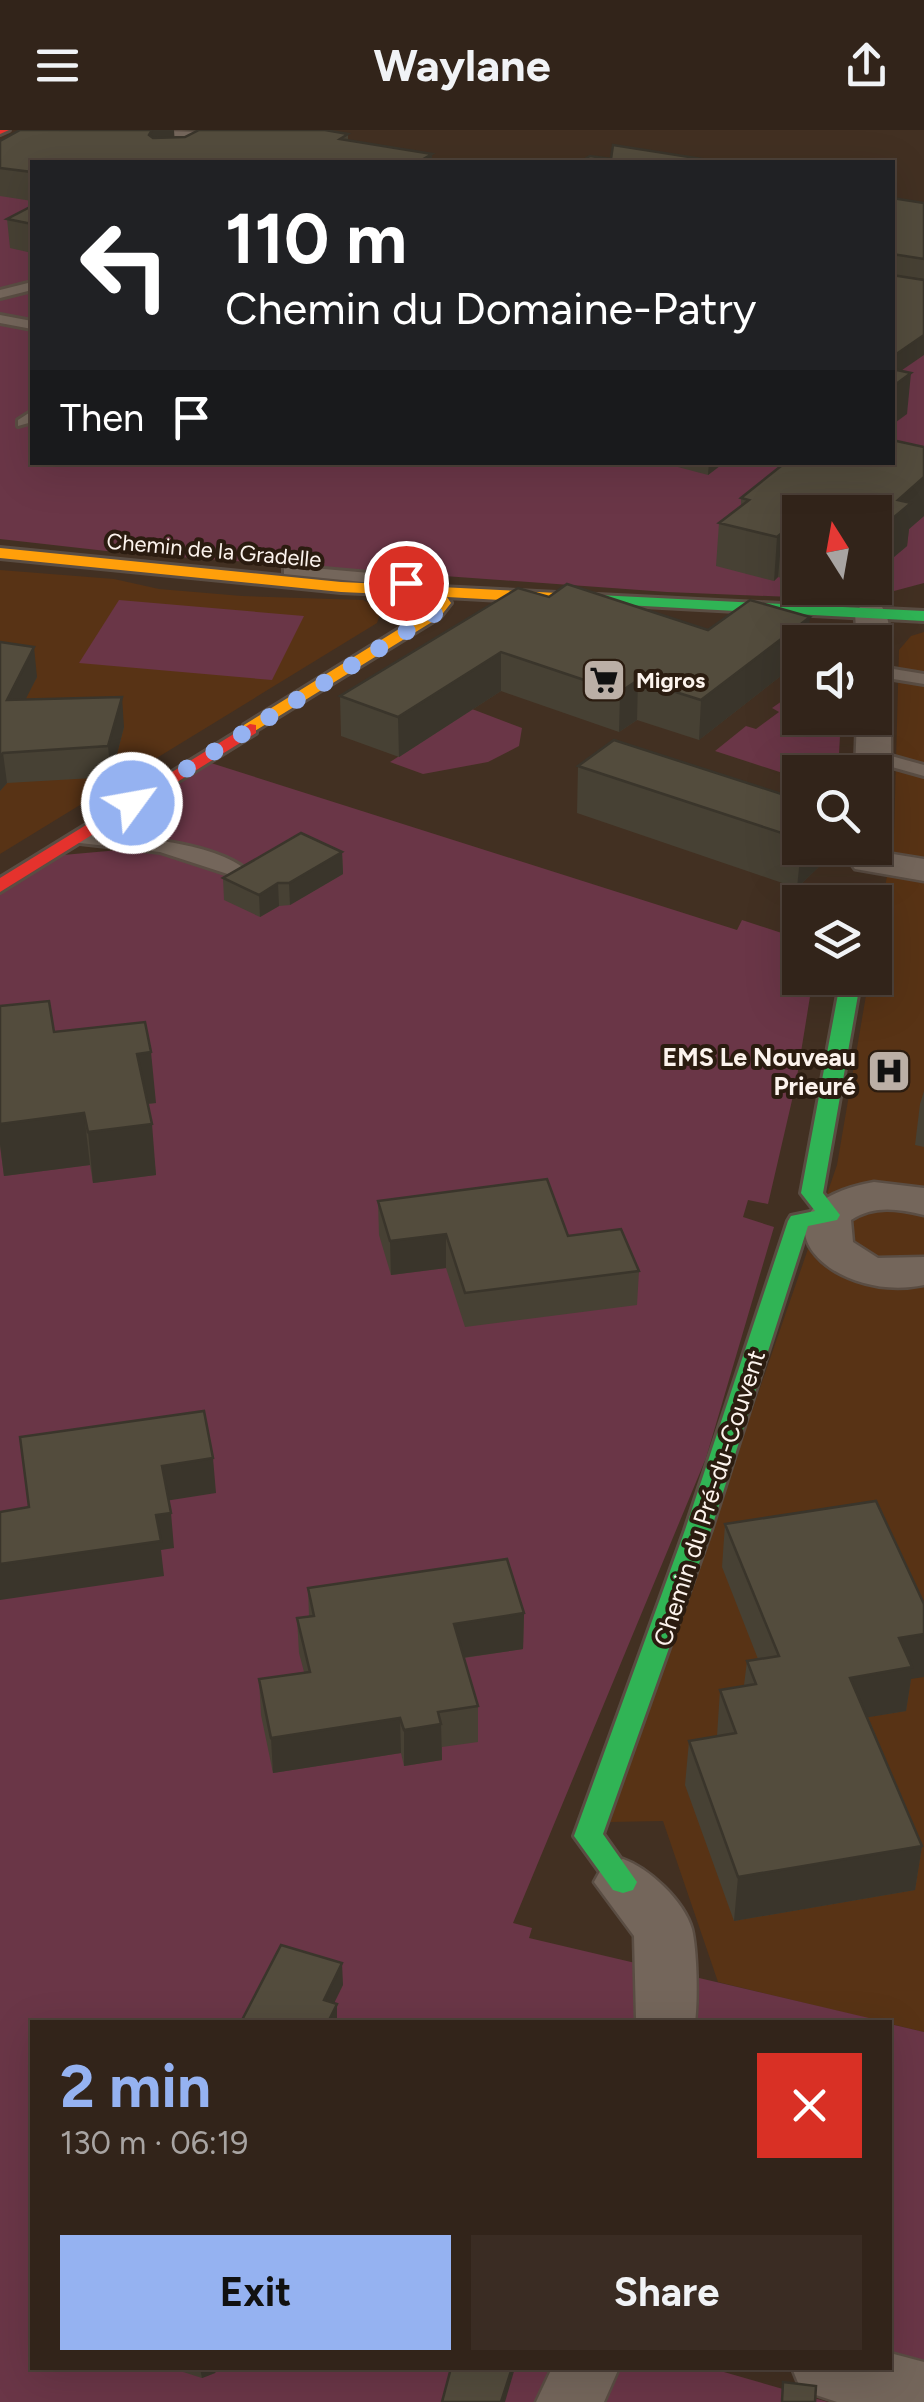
<!DOCTYPE html>
<meta charset="utf-8">
<style>
body{margin:0;font-family:Figtree,sans-serif;background:#3a2c23;color:#f1f3f6;height:100vh;display:flex;flex-direction:column;font-size:38px;white-space:nowrap}
*{box-sizing:border-box;margin:0}
p{font-size:32px;color:#a8a4a2}
.icon{flex:none;width:55px;height:55px;fill:none;stroke:currentColor;stroke-width:2;stroke-linecap:round;stroke-linejoin:round}
.map{position:relative;flex:1;overflow:hidden}
.panel{position:absolute;left:30px;top:1890px;width:862px;height:350px;display:flex;flex-direction:column;background:#32241a;border-radius:0px;box-shadow:0 10px 40px #0002,0 0 0 2px #4d4139}
.panel>*{flex:none}
.guide{position:absolute;left:30px;top:30px;width:865px;height:305px;border-radius:0px;box-shadow:0 10px 40px #0002,0 0 0 2px #4d4139;background:#202124;color:#fff;overflow:hidden}
.needle{width:65px;rotate:349deg}
.tools{position:absolute;left:782px;top:365px;display:grid;gap:20px}
.tools a{display:grid;place-items:center;width:110px;height:110px;border-radius:0px;background:#32241a;box-shadow:0 10px 40px #0002,0 0 0 2px #4d4139;font-size:50px}
.pin{position:absolute;display:grid;place-items:center;width:85px;height:85px;color:#fff;margin:-42px;border:5px solid #fff;border-radius:50%;box-shadow:0 2px 10px #0007}
.me{position:absolute;width:110px;margin:-55px;rotate:58deg;stroke-linejoin:round;filter:drop-shadow(0 0 8px #0008)}
.turn{display:flex;align-items:center;gap:35px;height:210px;padding:0 30px;font-size:45px}
.turn .icon{width:130px;height:130px;stroke-width:2.5}
.turn b{display:block;font-size:70px;line-height:85px}
.then{display:flex;align-items:center;height:95px;padding:0 30px;background:#0003;gap:20px;font-size:38px}
.round{display:grid;place-items:center;flex:none;width:105px;height:105px;border-radius:0px;background:#3a2c23}
.summary{display:flex;align-items:center;justify-content:space-between;height:170px;padding:0 30px}
h1{font-size:60px;font-weight:700;line-height:75px;color:#95b2f1}
.button{display:flex;gap:20px;margin-top:auto;padding:20px 30px}
.button a{flex:1;height:115px;border-radius:0px;background:#95b2f1;color:#111;font-size:40px;font-weight:700;line-height:115px;text-align:center}
.button a+a{background:#3a2c23;color:#f1f3f6}
header{display:flex;justify-content:space-between;align-items:center;height:130px;padding:0 30px;background:#32241a;font-size:45px;font-weight:700}
.map>svg:first-child{display:block}
.built{fill:#583315}
.green{fill:#6a3647;fill-rule:evenodd}
.lines{fill:none;stroke-linecap:round;stroke-linejoin:round}
.lane-casing{stroke:#5a4d43;stroke-width:6}
.street-casing{stroke:#5a4d43;stroke-width:5}
.fast-casing{stroke:#5a4d43;stroke-width:6}
.slow-casing{stroke:#5a4d43;stroke-width:6}
.jam-casing{stroke:#5a4d43;stroke-width:6}
.lane{fill:#74665b;fill-rule:evenodd}
.street{fill:#74665b;fill-rule:evenodd}
.fast{fill:#30b455;fill-rule:evenodd}
.slow{fill:#ff9f0a;fill-rule:evenodd}
.jam{fill:#e5322d;fill-rule:evenodd}
.wall{fill:#474134}
.shaded-wall{fill:#3a352b}
.building{fill:#534c3d;stroke:#3a352b;stroke-width:2.5}
.route{stroke:#95b2f1;stroke-width:18;stroke-dasharray:0 32.4}
.labels{text-anchor:middle;stroke-width:8;stroke-linejoin:round;paint-order:stroke}
.far-street-label{font-size:22px;fill:#fcf3ed;stroke:#2b1c10}
.far-poi-label{font-size:22px;font-weight:bold;fill:#fcf3ed;stroke:#2b1c10;text-anchor:start}
.poi-label{font-size:25px;font-weight:bold;fill:#fcf3ed;stroke:#2b1c10;text-anchor:end}
.street-label{font-size:25px;fill:#fcf3ed;stroke:#2b1c10}
</style>
<header><svg class="icon" aria-label="menu" viewBox="0 0 24 24"><path d="M4 6h16M4 12h16M4 18h16"/></svg>Waylane<svg class="icon" aria-label="share" viewBox="0 0 24 24"><path d="M12 15V3M7 8l5-5 5 5M5 13v7h14v-7"/></svg></header>
<div class="map">
<svg width="924" height="2272" viewBox="0 0 924 2272">
<rect width="100%" height="100%" fill="#423022"/>
<!-- built -->
<g class="built">
<path d="M0,440L114,449L159,459L242,466L363,470L374,475L380,484L377,493L0,724Z"/>
<path d="M924,502V1902L718,1852L663,1691L610,1692L837,1035L869,848H875V816L894,705L899,520L911,506Z"/>
</g>
<!-- green -->
<g class="green">
<path d="M0,44L32,49V332H892L893,159L924,169V453L879,465L840,469L667,462L124,423L0,409ZM800,382H875V458H800Z"/>
<path d="M119,470L304,486L272,550L79,533Z"/>
<path d="M800,566V588H841L838,642H800L798,648L715,621L746,596L756,599L779,582L772,578L782,571L790,573Z"/>
<path d="M472,579L522,598L519,616L488,632L423,644L390,632Z"/>
<path d="M211,633L737,800L742,790L800,809V848H813L796,953L768,1074L748,1070L743,1087L774,1097L706,1328L513,1793L532,1798L529,1808L886,1892H32V2238H551L535,2272H0V764L63,725L119,720L148,703L140,698L101,700Z"/>
<path d="M890,1894L924,1902V2236L890,2226Z"/>
<path d="M627,2238H710L828,2272H599L618,2242Z"/>
</g>
<g class="lines">
<!-- lane casing -->
<g class="lane-casing">
<g id="lane">
<path d="M32,152V160L0,168V160Z"/>
<path d="M0,185L32,191V199L0,193Z"/>
<path d="M32,281V292L18,296V290Z"/>
<path d="M290,436L392,445L400,450L392,455L284,444V438Z"/>
<path d="M875,536L924,544V554L875,546Z"/>
<path d="M873,621L924,635V646L867,630V622Z"/>
<path d="M77,703C122,705 215,711 249,742L240,748L160,722L71,712L68,708Z"/>
</g>
</g>
<!-- street casing -->
<g class="street-casing">
<g id="street">
<path d="M133,0L200,2L208,4L213,17L185,32H155L158,27L188,14L136,5Z"/>
<path d="M871,474L882,477C890,488 892,508 885,519L875,521V512H857L855,484L860,477Z"/>
<path d="M875,578L886,581L891,588V642L885,649L875,652V642H855L857,588H875Z"/>
<path d="M868,720L924,729V751L855,739L849,731L855,723Z"/>
<path d="M874,1052L924,1058V1085C897,1079 875,1075 851,1090L853,1112L878,1128L924,1127V1155C828,1175 738,1077 874,1052Z"/>
<path d="M623,1729C649,1738 684,1771 692,1799C697,1820 698,1871 695,1892L636,1890L634,1806L594,1752L603,1736Z"/>
<path d="M890,2223L924,2232V2272H837L801,2260L792,2238H890Z"/>
<path d="M552,2238H619L604,2272H536Z"/>
</g>
</g>
<!-- fast casing -->
<g class="fast-casing">
<g id="fast">
<path d="M557,463L924,481V491L551,471V465Z"/>
<path d="M841,848H861L823,1063L840,1085L837,1090L808,1096L711,1400L603,1704L637,1752L633,1760L623,1763L613,1760L574,1706L685,1400L788,1091L791,1086L815,1081L801,1063Z"/>
</g>
</g>
<!-- slow casing -->
<g class="slow-casing">
<path id="slow" d="M0,418L341,452L557,463L565,468L557,473L447,467L451,473L440,487L250,604L244,603V595L428,481L435,473L431,466L341,462L0,428Z"/>
</g>
<!-- jam casing -->
<g class="jam-casing">
<g id="jam">
<path d="M0,0H9L0,4Z"/>
<path d="M250,594L256,595V603L0,762V748Z"/>
</g>
</g>
<!-- lane -->
<use href="#lane" class="lane"/>
<!-- street -->
<use href="#street" class="street"/>
<!-- fast -->
<use href="#fast" class="fast"/>
<!-- slow -->
<use href="#slow" class="slow"/>
<!-- jam -->
<use href="#jam" class="jam"/>
</g>
<!-- wall -->
<g class="wall">
<path d="M174,0V8L185,7L198,1L182,0H325L348,4V10L32,32V71L0,66V11Z"/>
<path d="M892,68L924,73V149L892,145Z"/>
<path d="M32,76V123L10,118L7,89Z"/>
<path d="M892,310L924,317V386L909,399L907,416L875,443V382H800V453L778,447L774,451L716,436L719,393L741,376V368L786,332H892Z"/>
<path d="M659,332H725L708,345Z"/>
<path d="M549,467L708,500L800,512V531L699,610L637,590L619,602L501,561L399,627L341,606L340,566Z"/>
<path d="M0,512L37,547L25,569L124,597L111,647L7,653L0,661Z"/>
<path d="M578,636L800,670V718H828L827,729L797,758L577,683Z"/>
<path d="M342,722L343,744L290,775L279,776L260,787L224,770L223,748Z"/>
<path d="M0,876L54,902L156,973L148,974L156,1045L93,1053L90,1035L4,1046L0,1016Z"/>
<path d="M924,961V1017L915,1015L920,974Z"/>
<path d="M378,1071L568,1106L639,1141L637,1175L465,1197L446,1138L391,1145L379,1105Z"/>
<path d="M725,1394L911,1549L906,1581L868,1587L922,1716L915,1760L734,1791L685,1655L689,1611L717,1606L720,1560L744,1555L747,1531L758,1529L722,1437Z"/>
<path d="M308,1458L524,1483L523,1519L464,1528L478,1576V1612L442,1617V1630L404,1636L401,1623L273,1643L261,1585L259,1549L304,1542L299,1523L297,1488L309,1486Z"/>
<path d="M179,2238H218L215,2243L202,2248L180,2241Z"/>
</g>
<!-- shaded-wall -->
<g class="shaded-wall">
<path d="M152,0H174L175,16L155,25L149,5Z"/>
<path d="M432,24V32H418Z"/>
<path d="M924,205V225L892,247V227Z"/>
<path d="M911,243L907,284L892,295V257Z"/>
<path d="M709,332H725L708,345Z"/>
<path d="M924,347V386L909,399L907,416L875,443V403L898,370Z"/>
<path d="M782,403L778,447L774,451L777,407Z"/>
<path d="M810,487L808,512H800V531L699,610L701,570Z"/>
<path d="M34,517L37,547L10,600L7,570Z"/>
<path d="M501,522V561L399,627L398,587Z"/>
<path d="M638,550L637,590L619,602L620,562Z"/>
<path d="M122,567L124,597L111,647L108,616Z"/>
<path d="M3,623L7,653L0,661V626Z"/>
<path d="M801,718H828L827,729L797,758Z"/>
<path d="M342,722L343,744L290,775L289,753Z"/>
<path d="M278,753L279,776L260,787L259,765Z"/>
<path d="M151,922L156,973L142,974L137,924Z"/>
<path d="M84,983L90,1035L4,1046L0,1014V994Z"/>
<path d="M152,994L156,1045L93,1053L88,1002Z"/>
<path d="M446,1104V1138L391,1145L390,1111Z"/>
<path d="M213,1328L216,1363L165,1371L162,1336Z"/>
<path d="M171,1383L174,1418L161,1420L164,1446L0,1470V1434L156,1385Z"/>
<path d="M524,1483L523,1519L454,1529V1494Z"/>
<path d="M924,1504V1547L911,1549L906,1581L845,1591L850,1548L899,1508Z"/>
<path d="M400,1588L401,1623L273,1643L271,1608Z"/>
<path d="M441,1594L442,1630L404,1636V1600Z"/>
<path d="M922,1716L915,1760L734,1791L738,1747Z"/>
<path d="M342,1833L343,1855L325,1892L324,1870Z"/>
<path d="M337,1874V1892H328Z"/>
<path d="M200,2238H218L215,2243L202,2248Z"/>
<path d="M512,2238H515L505,2272H501Z"/>
</g>
<!-- building -->
<g class="building">
<path d="M20,0H152L149,5L153,8L185,7L199,0H325L348,4L340,9L432,24L418,32H32V42L0,38V11Z"/>
<path d="M613,15L721,32H580L590,26L611,29Z"/>
<path d="M892,68L924,73V129L892,124Z"/>
<path d="M32,76V94L7,89Z"/>
<path d="M892,145L924,150V205L892,227Z"/>
<path d="M892,239L911,243L892,257Z"/>
<path d="M892,310L924,317V347L898,370L911,373L875,403V382H800V408L782,403L777,407L719,393L749,370L741,368L786,332H892Z"/>
<path d="M567,454L708,500L750,470L810,487L701,570L638,550L620,562L501,522L398,587L340,566L518,458L549,467Z"/>
<path d="M0,512L34,517L7,570L122,567L108,616L3,623L0,626Z"/>
<path d="M614,610L800,670V709L578,636Z"/>
<path d="M301,703L342,722L289,753H278L259,765L223,748Z"/>
<path d="M49,871L54,902L145,892L151,922L137,924L152,994L88,1002L84,983L0,994V876Z"/>
<path d="M547,1049L568,1106L621,1099L639,1141L465,1163L446,1104L390,1111L378,1071Z"/>
<path d="M204,1281L213,1328L162,1336L171,1383L156,1385L161,1411L0,1434V1382L29,1377L20,1307Z"/>
<path d="M876,1371L924,1474V1504L899,1508L912,1537L850,1548L922,1716L738,1747L689,1611L736,1603L720,1560L756,1554L747,1531L779,1526L725,1394Z"/>
<path d="M507,1429L524,1483L454,1494L478,1576L438,1582L441,1594L404,1600L400,1588L271,1608L259,1549L310,1542L297,1488L314,1486L308,1458Z"/>
<path d="M281,1815L342,1833L324,1870L337,1874L328,1892H241Z"/>
<path d="M451,2238H512L501,2272H442Z"/>
<path d="M783,2252L816,2256L815,2272H782Z"/>
</g>
<g class="lines">
<!-- route -->
<path class="route" d="M132,673L434,484L443,472L434,460L406,453"/>
</g>
<!-- icons -->
<defs>
<g id="supermarket-square" transform="scale(2.25)"><rect x="-9" y="-9" width="18" height="18" rx="4" fill="#bbafa6" stroke="#2b1c10"/><path d="M-6-5.5h2.5l.6 2H6L4.5 2H-2.5L-4.4-4H-6ZM-1.5 3.2a1.3 1.3 0 1 0 .1 0ZM3 3.2a1.3 1.3 0 1 0 .1 0Z" fill="#111"/></g>
<g id="hospital-square" transform="scale(2.25)"><rect x="-9" y="-9" width="18" height="18" rx="4" fill="#bbafa6" stroke="#2b1c10"/><path d="M-5-5h3v3.5h4V-5h3V5h-3V1.5h-4V5h-3Z" fill="#111"/></g>
</defs>
<g fill-rule="evenodd">
<use href="#supermarket-square" x="604" y="550"/>
<use href="#hospital-square" x="889" y="941"/>
</g>
<g class="labels">
<!-- far-street labels -->
<g class="far-street-label">
<text transform="translate(214 420) rotate(5)" y="8">Chemin de la Gradelle</text>
</g>
<!-- far-poi labels -->
<g class="far-poi-label">
<text x="636" y="558">Migros</text>
</g>
<!-- poi labels -->
<g class="poi-label">
<text x="856" y="936">EMS Le Nouveau<tspan x="856" dy="29">Prieuré</tspan></text>
</g>
<!-- street labels -->
<g class="street-label">
<text transform="translate(709 1368) rotate(-72)" y="9">Chemin du Pré-du-Couvent</text>
</g>
</g>
</svg>
<div class="tools">
<a><svg class="needle" viewBox="-14 -14 28 28"><path d="M0-13l5 13h-10z" fill="#e53935"/><path d="M0 13l5-13h-10z" fill="#a8a4a2"/></svg></a>
<a><svg class="icon" aria-label="sound" viewBox="0 0 24 24"><path d="M4 9h4l5-4v14l-5-4H4zM17 9q2 3 0 6"/></svg></a>
<a><svg class="icon" aria-label="search" viewBox="0 0 24 24"><circle cx="10" cy="10" r="6"/><path d="M15 15l6 6"/></svg></a>
<a><svg class="icon" aria-label="layers" viewBox="0 0 24 24"><path d="M12 4l9 5-9 5-9-5zM3 14l9 5 9-5"/></svg></a>
</div>
<div class="pin" style="left:406px;top:453px;background:#d93025"><svg class="icon" aria-label="arrive" viewBox="0 0 24 24"><path d="M6 21V4h12l-3 4 3 4H6"/></svg></div>
<svg class="me" style="left:132px;top:673px" viewBox="-20 -20 40 40"><circle r="17" fill="#95b2f1" stroke="#fff" stroke-width="3"/><path d="M0-11L8 9 0 5-8 9z" fill="#fff"/></svg>
<div class="guide">
<div class="turn"><svg class="icon" aria-label="left" viewBox="0 0 24 24"><path d="M17 20v-9H6M10 6l-5 5 5 5"/></svg><div><b>110 m</b>Chemin du Domaine-Patry</div></div>
<div class="then">Then<svg class="icon" aria-label="arrive" viewBox="0 0 24 24"><path d="M6 21V4h12l-3 4 3 4H6"/></svg></div>
</div>
<section class="panel">
<div class="summary"><div><h1>2 min</h1><p>130 m · 06:19</p></div><a class="round" style="background:#d93025;color:#fff"><svg class="icon" aria-label="close" viewBox="0 0 24 24"><path d="M6 6l12 12M18 6L6 18"/></svg></a></div>
<div class="button"><a>Exit</a><a>Share</a></div>
</section>
</div>
